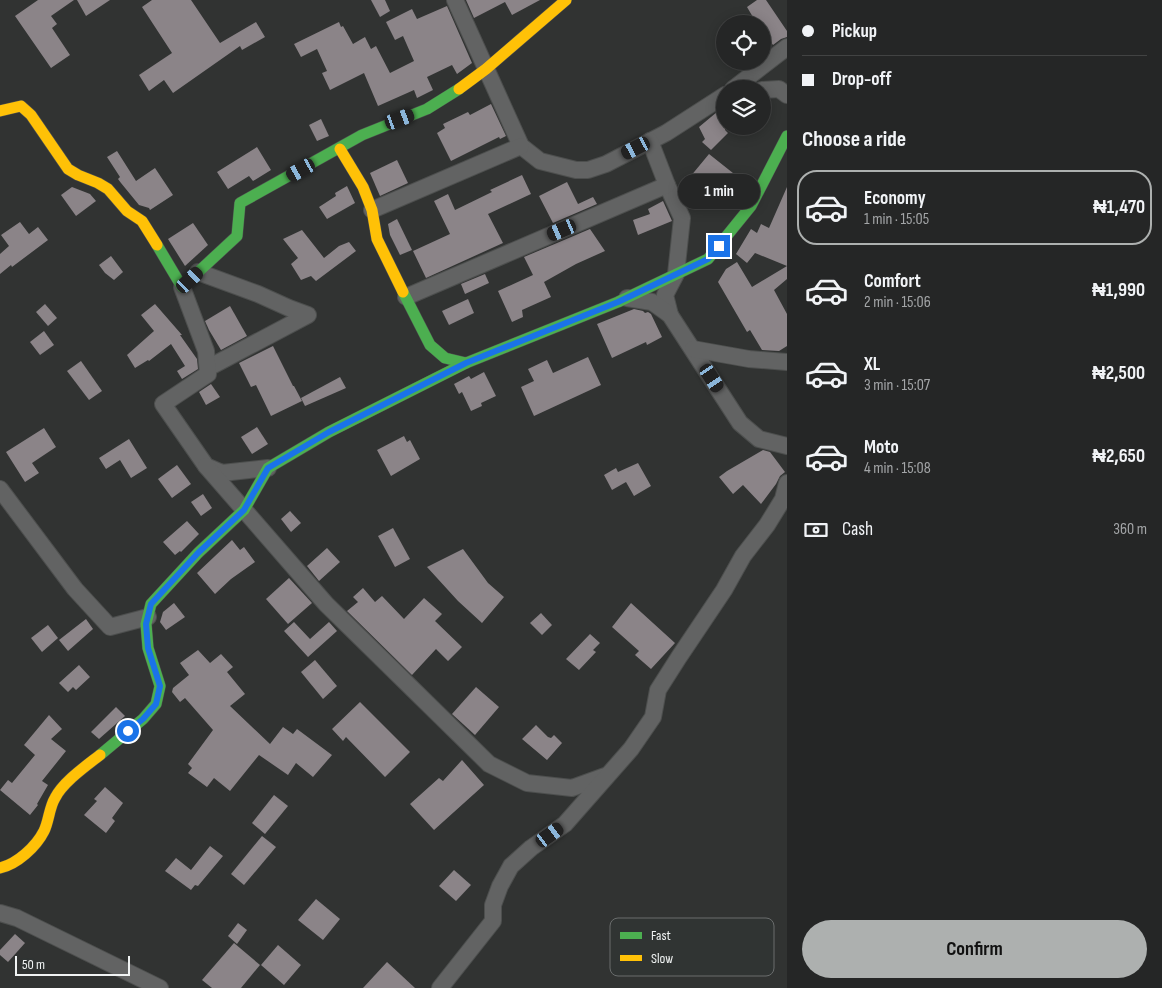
<!DOCTYPE html>
<meta charset="utf-8">
<style>
:root{--surface:#252626;--page:#2d2e2e;--text:#f1f3f6;--muted:#a3a5a7;--line:#424343;--accent:#adb0af}
body{margin:0;font-family:"Sofia Sans Condensed",sans-serif;background:var(--page);color:var(--text);height:100vh;display:flex;flex-direction:column;font-size:19px;white-space:nowrap}
*{box-sizing:border-box;margin:0}
p{font-size:16px;color:var(--muted)}
.icon{flex:none;width:28px;height:28px;fill:none;stroke:currentColor;stroke-width:2;stroke-linecap:round;stroke-linejoin:round}
.map{position:relative;flex:1;overflow:hidden}
.side{display:flex;flex-direction:column;background:var(--surface);width:375px}
.side>*{flex:none}
.hud{display:grid;align-content:center;height:110px;padding:0 15px;background:var(--surface)}
.controls{position:absolute;left:716px;top:15px;display:grid;gap:10px}
.controls a{display:grid;place-items:center;width:55px;height:55px;border-radius:50%;background:var(--surface);box-shadow:0 2px 12px #0003,0 0 0 1px var(--line);font-size:25px}
.scale{position:absolute;left:15px;bottom:12px;width:115px;box-sizing:border-box;padding-left:5px;border:2px solid #f0f3f3;border-top:0;font-size:14px;line-height:18px;white-space:nowrap;color:#f0f3f3;-webkit-text-stroke:4px #303433;paint-order:stroke}
.end{position:absolute;width:22px;height:22px;margin:-11px;border:6px solid #1a73e8;background:#fff;box-shadow:0 0 0 2px #fff}
.from{border-radius:50%}
.bubble{position:absolute;height:35px;border-radius:18px;background:var(--surface);box-shadow:0 2px 12px #0003,0 0 0 1px var(--line);font-size:16px;font-weight:700;line-height:35px;text-align:center}
.car{position:absolute;width:15px;height:30px;margin:-15px -8px;border-radius:6px;box-shadow:0 0 4px 1px #0007;background:linear-gradient(#222 24%,#8ab4d8 0 40%,#222 0 76%,#8ab4d8 0 86%,#222 0)}
.hud b{display:flex;align-items:center;gap:18px;height:48px;font-size:19px}
.hud b+b{border-top:1px solid var(--line)}
.hud i{width:12px;height:12px;background:var(--text)}
ul{padding:0;list-style:none}
li{display:flex;align-items:center;gap:15px;height:75px;margin:0 10px 8px;padding:0 5px;border:2px solid transparent;border-radius:20px}
li div{flex:1}
li b{display:block;font-size:19px}
li em{font-style:normal;font-weight:700}
li.selected{border-color:var(--accent)}
li>.icon{width:45px;height:45px;stroke-width:1.5}
h2{padding:0 15px;font-size:22px;line-height:60px}
.pay{display:flex;align-items:center;gap:12px;height:55px;padding:0 15px;font-size:19px}
.pay p{margin-inline-start:auto}
.cta{display:flex;gap:10px;margin-top:auto;padding:10px 15px}
.cta a{flex:1;height:58px;border-radius:30px;background:var(--accent);color:#111;font-size:20px;font-weight:700;line-height:58px;text-align:center}
main{display:flex;flex:1;min-height:0}
.map>svg:first-child{display:block}
</style>
<main>
<div class="map">
<svg width="787" height="988" viewBox="0 0 787 988">
<rect width="100%" height="100%" fill="#313332"/>
<g fill="#8b8488">
<polygon points="38,0 74,0 51,16 57,24 52,28 70,55 51,68 15,16"/>
<polygon points="77,0 110,0 86,16"/>
<polygon points="152,0 191,0 220,43 256,22 265,37 242,50 240,46 173,93 164,80 149,91 139,75 172,53 142,7"/>
<polygon points="371,0 385,0 390,11 380,17"/>
<polygon points="466,0 540,0 512,15 505,2 474,18"/>
<polygon points="757,0 766,0 787,31 787,37 781,39 773,45 762,30 762,24 757,24 747,7"/>
<polygon points="447,6 472,63 457,74 452,65 427,77 433,90 417,98 414,90 378,106 364,73 330,90 322,73 327,71 317,49 301,57 294,44 339,22 341,27 343,26 353,44 365,37 371,49 376,46 390,73 414,61 403,36 395,40 386,22 412,9 417,19"/>
<polygon points="491,104 506,136 500,139 499,137 451,161 437,133 445,128 443,124 468,112 470,115"/>
<polygon points="725,110 725,130 728,133 711,150 702,142 705,139 699,127 717,112 718,116"/>
<polygon points="321,119 329,136 317,141 309,125"/>
<polygon points="257,147 271,170 253,181 249,176 228,189 217,172"/>
<polygon points="117,151 136,181 155,168 173,195 150,210 149,208 139,205 121,183 118,179 120,177 107,157"/>
<polygon points="709,154 738,177 730,191 739,200 733,208 712,193 711,194 690,177"/>
<polygon points="397,160 408,183 380,196 370,173"/>
<polygon points="522,175 531,194 488,214 503,243 426,278 413,251 450,234 434,201 448,194 455,210 492,192 490,190"/>
<polygon points="567,182 578,204 593,197 597,204 553,223 539,196"/>
<polygon points="347,186 355,203 327,219 319,207 336,196 335,193"/>
<polygon points="72,187 90,194 96,201 76,216 61,195"/>
<polygon points="787,187 787,266 755,253 747,263 736,254 751,229 757,233 761,224 769,228"/>
<polygon points="663,201 672,221 638,235 633,220 650,214 648,209"/>
<polygon points="397,219 412,250 400,255 390,235 388,224"/>
<polygon points="20,222 29,234 38,227 48,240 12,267 11,265 0,274 0,254 9,246 1,235"/>
<polygon points="193,223 208,245 185,266 168,239"/>
<polygon points="590,229 605,251 576,264 544,282 551,297 522,310 523,317 512,322 498,291 533,275 524,257"/>
<polygon points="302,230 324,258 339,246 349,242 356,251 316,281 311,276 301,280 291,264 298,258 283,239"/>
<polygon points="111,256 123,272 114,280 105,273 99,265"/>
<polygon points="737,262 752,287 787,266 787,279 774,290 787,314 787,346 779,351 762,350 750,330 747,332 718,282 726,269"/>
<polygon points="485,274 489,283 465,294 461,284"/>
<polygon points="468,299 474,313 449,325 442,311"/>
<polygon points="45,304 57,318 48,326 36,312"/>
<polygon points="155,304 182,335 180,335 197,359 198,369 182,379 177,371 185,366 171,344 149,361 148,360 135,368 127,355 154,331 141,315"/>
<polygon points="230,306 247,336 221,350 209,330 205,321"/>
<polygon points="634,309 643,311 645,313 648,312 651,314 662,337 647,345 646,342 612,358 597,324"/>
<polygon points="44,331 54,345 40,355 30,342"/>
<polygon points="273,346 293,386 294,386 302,401 271,416 256,385 251,387 239,363"/>
<polygon points="588,357 601,385 534,416 521,387 534,381 528,369 547,360 553,373"/>
<polygon points="81,361 102,391 89,400 67,371"/>
<polygon points="484,372 496,396 481,403 482,406 471,411 462,392 459,394 454,384 469,376 471,379"/>
<polygon points="340,377 346,388 305,406 301,398"/>
<polygon points="211,384 220,397 206,405 199,392"/>
<polygon points="257,427 268,444 252,454 241,437"/>
<polygon points="44,428 56,447 32,463 39,473 25,482 6,452"/>
<polygon points="404,436 407,442 410,440 420,459 391,476 377,450"/>
<polygon points="129,439 147,468 131,478 120,460 106,469 99,458"/>
<polygon points="763,450 770,452 785,472 780,476 776,484 761,504 743,485 733,494 719,477 727,471"/>
<polygon points="638,463 651,486 634,496 626,482 612,490 604,475 616,468 618,472"/>
<polygon points="177,465 191,484 172,498 158,479"/>
<polygon points="203,494 212,508 201,516 191,502"/>
<polygon points="290,511 301,523 291,532 281,519"/>
<polygon points="187,521 199,534 181,552 180,551 175,555 163,542"/>
<polygon points="393,528 410,559 395,567 378,536"/>
<polygon points="232,540 240,550 244,547 255,562 231,579 215,594 197,573"/>
<polygon points="327,548 340,562 319,581 307,566"/>
<polygon points="463,549 488,583 504,597 482,623 458,601 427,567"/>
<polygon points="289,578 312,603 288,624 266,599"/>
<polygon points="363,588 375,602 382,596 404,619 424,598 442,614 435,621 462,647 448,661 436,649 412,675 347,611 358,602 353,597"/>
<polygon points="174,603 185,617 166,630 160,622 163,612"/>
<polygon points="631,603 675,643 651,669 635,655 639,651 612,627"/>
<polygon points="541,613 552,625 542,635 530,623"/>
<polygon points="86,619 93,629 68,651 59,640"/>
<polygon points="294,622 310,639 329,622 337,631 308,657 284,631"/>
<polygon points="48,625 58,638 42,652 31,638"/>
<polygon points="590,634 600,643 593,650 596,652 579,670 566,659"/>
<polygon points="198,650 210,663 221,654 233,667 227,672 245,694 230,706 270,744 283,727 293,734 297,729 332,755 313,777 296,763 288,775 259,755 230,791 214,778 207,787 188,773 192,768 188,764 213,730 185,698 180,702 172,692 173,688 189,675 180,663"/>
<polygon points="315,660 337,686 323,699 301,672"/>
<polygon points="79,665 90,677 76,690 73,687 68,692 59,683"/>
<polygon points="476,687 499,707 475,735 452,714"/>
<polygon points="360,702 410,752 385,777 346,737 343,741 332,729"/>
<polygon points="116,707 125,716 99,739 91,732"/>
<polygon points="49,715 62,729 51,739 66,751 42,781 48,785 37,804 38,805 30,815 0,790 8,780 12,783 35,755 24,745"/>
<polygon points="536,725 548,737 551,738 554,735 562,743 547,760 522,739"/>
<polygon points="462,760 484,785 434,830 410,804 439,778 443,781"/>
<polygon points="105,787 123,803 112,818 115,821 106,833 84,815 97,801 94,799"/>
<polygon points="274,795 288,806 265,834 252,823"/>
<polygon points="262,836 276,847 244,885 231,874"/>
<polygon points="210,846 223,856 198,886 195,885 191,890 165,871 176,858 191,870"/>
<polygon points="454,870 471,885 456,901 439,886"/>
<polygon points="316,899 340,919 323,940 298,920"/>
<polygon points="238,923 247,930 237,944 228,936"/>
<polygon points="15,934 25,943 8,962 0,955 0,950"/>
<polygon points="234,943 260,965 241,988 212,988 202,980"/>
<polygon points="278,945 301,965 284,985 261,965"/>
<polygon points="387,962 415,988 363,988"/>
</g>
<g fill="none" stroke-linecap="round" stroke-linejoin="round">
<g stroke="#4d4f4e" stroke-width="18">
<g id="street">
<polyline points="455,0 521,146 540,161 576,170 588,170 606,164 666,133 725,95"/>
<polyline points="733,89 787,47"/>
<polyline points="762,90 779,89 787,95"/>
<polyline points="667,185 682,218 676,274 665,295 670,315"/>
<polyline points="372,210 521,146"/>
<polyline points="198,272 258,294 289,308 308,315 208,368"/>
<polyline points="182,287 206,351 208,374 163,404 206,466 222,473 268,468"/>
<polyline points="406,297 667,185 650,141"/>
<polyline points="627,298 652,302 670,315 740,423 759,439 787,446"/>
<polyline points="693,349 749,359 787,362"/>
<polyline points="206,466 326,604 489,764 527,783 572,788 605,776"/>
<polyline points="0,489 75,589 110,627 148,617"/>
<polyline points="0,913 17,918 160,988"/>
<polyline points="440,988 493,921 493,905 500,886 511,866 531,848 565,824 631,749 653,717 658,690 679,657 724,590 743,556 767,525 783,499 787,483"/>
</g>
</g>
<g stroke="#4d4f4e" stroke-width="12">
<g id="fast">
<polyline points="157,245 182,287 237,236 240,203 362,135 427,109 459,89"/>
<polyline points="403,292 430,345 445,358 466,363 618,302 708,259 751,206 787,136"/>
<polyline points="100,755 143,719 156,704 160,686 148,648 146,624 151,604 198,553 244,510 268,468 329,432 466,363"/>
</g>
</g>
<g stroke="#4d4f4e" stroke-width="12">
<g id="slow">
<polyline points="459,89 486,69 566,0"/>
<polyline points="0,111 21,106 31,115 68,169 78,175 98,183 108,189 127,211 142,221 157,245"/>
<polyline points="340,149 363,187 372,210 377,239 403,292"/>
<path d="M0,868C17,864 36,847 44,831C49,821 49,808 55,798C63,782 86,766 100,755"/>
</g>
</g>
<use href="#street" stroke="#626363" stroke-width="16"/>
<use href="#fast" stroke="#4caf50" stroke-width="11"/>
<use href="#slow" stroke="#ffc107" stroke-width="11"/>
</g>
<g fill="none" stroke-linecap="round" stroke-linejoin="round">
<polyline stroke="#1a73e8" stroke-width="6" points="128,731 143,719 156,704 160,686 148,648 146,624 151,604 198,553 244,510 268,468 329,432 466,363 618,302 708,259 719,246"/>
</g>
<rect x="610" y="918" width="164" height="58" rx="8" fill="#303433" stroke="#6a6d6d" stroke-width="1"/>
<rect x="620" y="932" width="22" height="7" fill="#4caf50"/>
<rect x="620" y="955" width="22" height="6" fill="#ffc107"/>
<g font-size="14" fill="#f0f3f3">
<text x="651" y="940">Fast</text>
<text x="651" y="963">Slow</text>
</g>
</svg>
<div class="controls">
<a><svg class="icon" aria-label="locate" viewBox="0 0 24 24"><circle cx="12" cy="12" r="6"/><path d="M12 2v4M12 18v4M2 12h4M18 12h4"/></svg></a>
<a><svg class="icon" aria-label="layers" viewBox="0 0 24 24"><path d="M12 4l9 5-9 5-9-5zM3 14l9 5 9-5"/></svg></a>
</div>
<div class="scale">50 m</div>
<i class="end from" style="left:128px;top:731px"></i>
<i class="end" style="left:719px;top:246px"></i>
<div class="bubble" style="left:678px;top:174px;width:82px">1 min</div>
<i class="car" style="left:400px;top:119px;rotate:70deg"></i>
<i class="car" style="left:636px;top:148px;rotate:243deg"></i>
<i class="car" style="left:301px;top:170px;rotate:241deg"></i>
<i class="car" style="left:562px;top:230px;rotate:247deg"></i>
<i class="car" style="left:190px;top:280px;rotate:47deg"></i>
<i class="car" style="left:712px;top:378px;rotate:147deg"></i>
<i class="car" style="left:550px;top:835px;rotate:54deg"></i>
</div>
<section class="side">
<div class="hud">
<b><i class="from"></i>Pickup</b>
<b><i></i>Drop-off</b>
</div>
<h2>Choose a ride</h2>
<ul>
<li class="selected"><svg class="icon" aria-label="car" viewBox="0 0 24 24"><path d="M5 17H2v-5l4-1 3-4h7l3 4 3 1v5h-3M9 17h6M6 11h13"/><circle cx="7" cy="17" r="2"/><circle cx="17" cy="17" r="2"/></svg><div><b>Economy</b><p>1 min · 15:05</p></div><em>₦1,470</em></li>
<li><svg class="icon" aria-label="car" viewBox="0 0 24 24"><path d="M5 17H2v-5l4-1 3-4h7l3 4 3 1v5h-3M9 17h6M6 11h13"/><circle cx="7" cy="17" r="2"/><circle cx="17" cy="17" r="2"/></svg><div><b>Comfort</b><p>2 min · 15:06</p></div><em>₦1,990</em></li>
<li><svg class="icon" aria-label="car" viewBox="0 0 24 24"><path d="M5 17H2v-5l4-1 3-4h7l3 4 3 1v5h-3M9 17h6M6 11h13"/><circle cx="7" cy="17" r="2"/><circle cx="17" cy="17" r="2"/></svg><div><b>XL</b><p>3 min · 15:07</p></div><em>₦2,500</em></li>
<li><svg class="icon" aria-label="car" viewBox="0 0 24 24"><path d="M5 17H2v-5l4-1 3-4h7l3 4 3 1v5h-3M9 17h6M6 11h13"/><circle cx="7" cy="17" r="2"/><circle cx="17" cy="17" r="2"/></svg><div><b>Moto</b><p>4 min · 15:08</p></div><em>₦2,650</em></li>
</ul>
<div class="pay"><svg class="icon" aria-label="cash" viewBox="0 0 24 24"><path d="M3 7h18v10H3z"/><circle cx="12" cy="12" r="2"/></svg>Cash<p>360 m</p></div>
<div class="cta"><a>Confirm</a></div>
</section>
</main>
